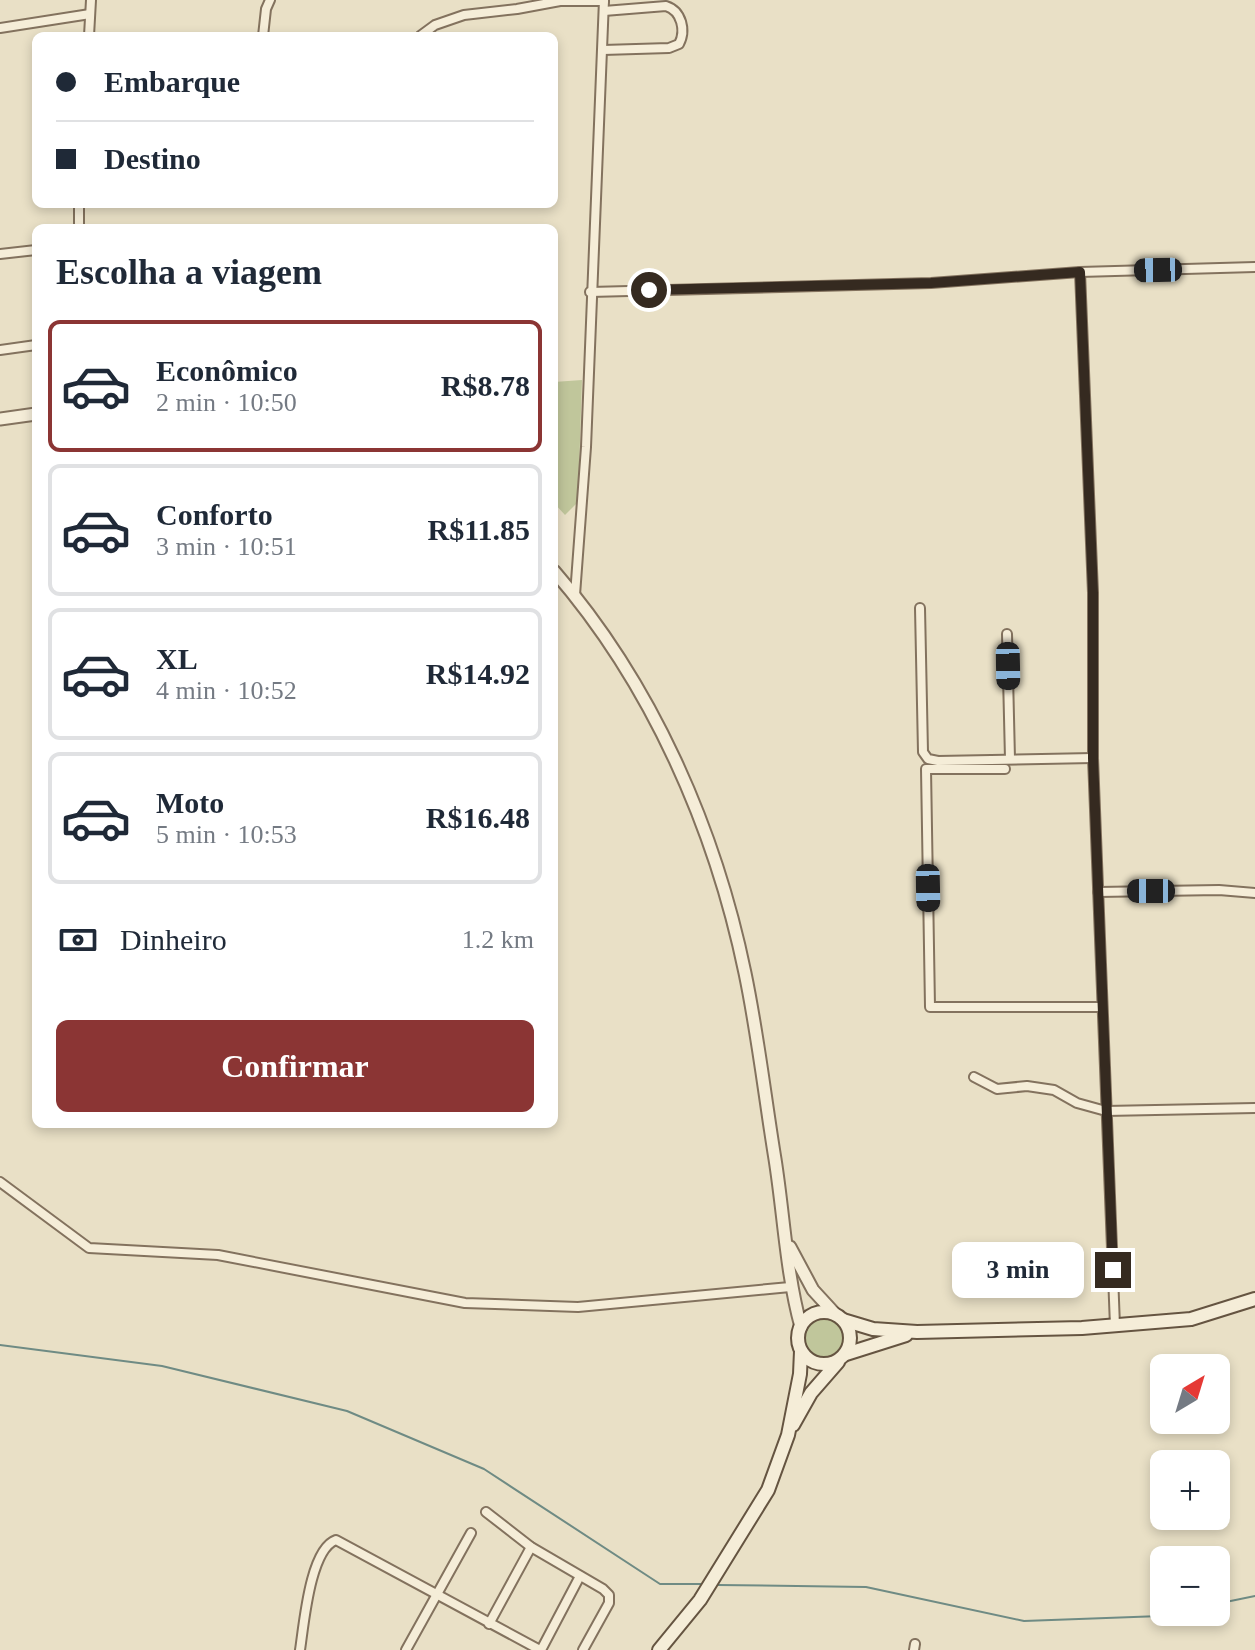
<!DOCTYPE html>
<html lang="pt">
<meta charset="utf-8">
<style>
:root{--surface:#fff;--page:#f6f6f7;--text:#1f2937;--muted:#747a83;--line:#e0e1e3;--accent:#8b3534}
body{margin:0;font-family:"Times New Roman",serif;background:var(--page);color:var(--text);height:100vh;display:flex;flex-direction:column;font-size:30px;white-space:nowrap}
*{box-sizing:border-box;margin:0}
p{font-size:26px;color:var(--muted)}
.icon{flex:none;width:44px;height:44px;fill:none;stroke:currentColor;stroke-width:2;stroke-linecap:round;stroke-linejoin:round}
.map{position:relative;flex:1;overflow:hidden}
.panel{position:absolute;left:32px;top:224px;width:526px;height:904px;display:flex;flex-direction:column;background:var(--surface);border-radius:12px;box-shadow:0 4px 12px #0003}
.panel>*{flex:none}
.guide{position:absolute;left:32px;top:32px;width:526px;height:176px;border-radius:12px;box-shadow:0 4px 12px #0003;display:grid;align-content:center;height:176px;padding:0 24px;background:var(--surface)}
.needle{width:52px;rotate:38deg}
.buttons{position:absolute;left:1150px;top:1354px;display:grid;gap:16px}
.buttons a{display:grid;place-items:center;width:80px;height:80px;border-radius:12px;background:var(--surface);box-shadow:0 4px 12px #0003;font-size:40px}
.end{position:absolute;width:36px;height:36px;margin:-18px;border:10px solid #352a20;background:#fff;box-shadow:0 0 0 4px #fff}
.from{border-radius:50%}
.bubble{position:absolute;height:56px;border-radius:12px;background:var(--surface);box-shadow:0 4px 12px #0003;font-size:26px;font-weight:700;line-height:56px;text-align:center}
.car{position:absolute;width:24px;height:48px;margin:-24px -12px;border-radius:10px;box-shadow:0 0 6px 2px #0007;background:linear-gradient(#222 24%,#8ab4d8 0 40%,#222 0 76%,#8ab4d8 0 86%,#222 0)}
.guide b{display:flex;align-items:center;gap:28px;height:76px;font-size:30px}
.guide b+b{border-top:2px solid var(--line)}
.guide i{width:20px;height:20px;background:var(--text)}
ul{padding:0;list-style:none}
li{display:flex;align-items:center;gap:24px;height:132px;margin:0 16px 12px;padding:0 8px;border:4px solid var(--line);border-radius:12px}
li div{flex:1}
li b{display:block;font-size:30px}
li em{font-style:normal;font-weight:700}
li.active{border-color:var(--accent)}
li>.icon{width:72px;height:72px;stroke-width:1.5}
h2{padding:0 24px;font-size:36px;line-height:96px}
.pay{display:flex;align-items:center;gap:20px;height:88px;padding:0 24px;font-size:30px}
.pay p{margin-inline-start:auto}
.action{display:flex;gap:16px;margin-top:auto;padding:16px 24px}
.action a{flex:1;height:92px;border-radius:12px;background:var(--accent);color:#fff;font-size:32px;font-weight:700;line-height:92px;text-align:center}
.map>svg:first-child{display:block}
</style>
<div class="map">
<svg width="1255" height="1650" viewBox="0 0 1255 1650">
<rect width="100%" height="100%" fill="#e9e0c6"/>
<g fill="#c0c69b">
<polygon points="582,380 578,502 565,515 554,503 554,382"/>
<circle cx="825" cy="1338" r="22"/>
</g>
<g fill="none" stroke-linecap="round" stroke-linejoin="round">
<g stroke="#6f8b84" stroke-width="2">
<polyline points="0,1345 162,1366 347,1411 484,1469 660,1584 702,1584"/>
<polyline points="718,1585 866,1587 1024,1621 1161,1616 1180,1612"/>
<polyline points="1216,1604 1255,1596"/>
</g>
<g stroke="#83725e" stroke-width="12">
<g id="minor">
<polyline points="0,28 90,14"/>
<polyline points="89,36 91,0"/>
<polyline points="263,36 266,9 270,0"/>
<polyline points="420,36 435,25 464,15 517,9 560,1 604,1"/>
<path d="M603,50L669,48L679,44C686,31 682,11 666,6L604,11"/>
<polyline points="79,228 79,204"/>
<polyline points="0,254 36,250"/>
<polyline points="1080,272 1093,593 1093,758 1115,1326"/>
<polyline points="590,292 931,283 1080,272 1255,267"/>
<polyline points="0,350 36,345"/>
<polyline points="575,595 586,447 604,0"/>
<polyline points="920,608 923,752 928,759 938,761 1093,758"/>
<polyline points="1007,634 1010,759"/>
<polyline points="1005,769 926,769 930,1007 1102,1007"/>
<polyline points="1098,892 1219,890 1255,893"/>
<polyline points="974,1077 997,1089 1027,1086 1054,1090 1077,1103 1106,1111 1255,1108"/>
<polyline points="0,1182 89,1248 218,1255 465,1303 578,1307 790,1287"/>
<polyline points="486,1512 531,1547 603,1589 609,1595 609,1603 583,1650"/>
<polyline points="489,1624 531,1547"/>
<path d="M300,1650C304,1624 310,1549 336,1540L540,1650"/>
<polyline points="406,1650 471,1533"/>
<polyline points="541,1650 580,1576"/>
<polyline points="914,1650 915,1644"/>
</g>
</g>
<g stroke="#83725e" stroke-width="15">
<g id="tertiary">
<polyline points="0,419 36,414"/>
<path d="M554,571C652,684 715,828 745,973C758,1035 765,1098 775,1159C784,1216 786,1272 801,1327"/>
<polyline points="790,1247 813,1290 836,1315"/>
</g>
</g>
<g stroke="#655441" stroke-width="16">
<g id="secondary">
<circle cx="824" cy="1338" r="26"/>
<polyline points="843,1320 873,1329 917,1332 1082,1328 1191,1319 1255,1299"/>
<polyline points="846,1354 906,1335"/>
<polyline points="793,1425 811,1393 838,1362"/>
<polyline points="659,1650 700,1600 768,1490 788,1435 800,1374 801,1351"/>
</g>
</g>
<use href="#minor" stroke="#f5edd8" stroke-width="8"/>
<use href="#tertiary" stroke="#f5edd8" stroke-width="11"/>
<use href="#secondary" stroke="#f5edd8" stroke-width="12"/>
</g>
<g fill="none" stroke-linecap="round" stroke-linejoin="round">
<polyline stroke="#352a20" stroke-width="10" points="649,290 931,283 1080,272 1093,593 1093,758 1113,1270"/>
</g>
</svg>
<div class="buttons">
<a><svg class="needle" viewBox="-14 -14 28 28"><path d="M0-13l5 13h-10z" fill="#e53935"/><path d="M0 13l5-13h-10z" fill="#747a83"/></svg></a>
<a>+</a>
<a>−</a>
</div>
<i class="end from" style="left:649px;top:290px"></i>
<i class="end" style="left:1113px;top:1270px"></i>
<div class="bubble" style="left:952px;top:1242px;width:132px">3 min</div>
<i class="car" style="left:1158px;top:270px;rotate:269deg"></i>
<i class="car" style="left:1008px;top:666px;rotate:179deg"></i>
<i class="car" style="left:928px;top:888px;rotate:179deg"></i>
<i class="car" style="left:1151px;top:891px;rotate:270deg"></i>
<div class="guide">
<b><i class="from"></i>Embarque</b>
<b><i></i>Destino</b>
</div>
<section class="panel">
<h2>Escolha a viagem</h2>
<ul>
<li class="active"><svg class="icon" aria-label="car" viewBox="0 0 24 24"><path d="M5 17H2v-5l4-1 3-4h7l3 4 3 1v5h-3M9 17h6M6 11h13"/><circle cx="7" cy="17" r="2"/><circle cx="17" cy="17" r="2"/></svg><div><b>Econômico</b><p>2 min · 10:50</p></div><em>R$8.78</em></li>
<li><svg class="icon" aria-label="car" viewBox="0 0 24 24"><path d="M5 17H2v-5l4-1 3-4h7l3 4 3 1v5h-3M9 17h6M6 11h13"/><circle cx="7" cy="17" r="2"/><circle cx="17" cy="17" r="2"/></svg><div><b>Conforto</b><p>3 min · 10:51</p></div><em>R$11.85</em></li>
<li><svg class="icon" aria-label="car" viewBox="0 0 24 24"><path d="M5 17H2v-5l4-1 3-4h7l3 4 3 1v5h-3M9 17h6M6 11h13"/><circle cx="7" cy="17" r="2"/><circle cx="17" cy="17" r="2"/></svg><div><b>XL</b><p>4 min · 10:52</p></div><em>R$14.92</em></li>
<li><svg class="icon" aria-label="car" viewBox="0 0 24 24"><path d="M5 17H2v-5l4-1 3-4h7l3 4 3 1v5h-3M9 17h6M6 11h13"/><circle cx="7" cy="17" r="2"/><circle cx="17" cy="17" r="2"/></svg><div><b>Moto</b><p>5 min · 10:53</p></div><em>R$16.48</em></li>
</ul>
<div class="pay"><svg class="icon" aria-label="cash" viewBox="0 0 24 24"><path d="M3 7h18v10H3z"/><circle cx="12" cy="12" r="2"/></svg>Dinheiro<p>1.2 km</p></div>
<div class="action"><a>Confirmar</a></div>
</section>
</div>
